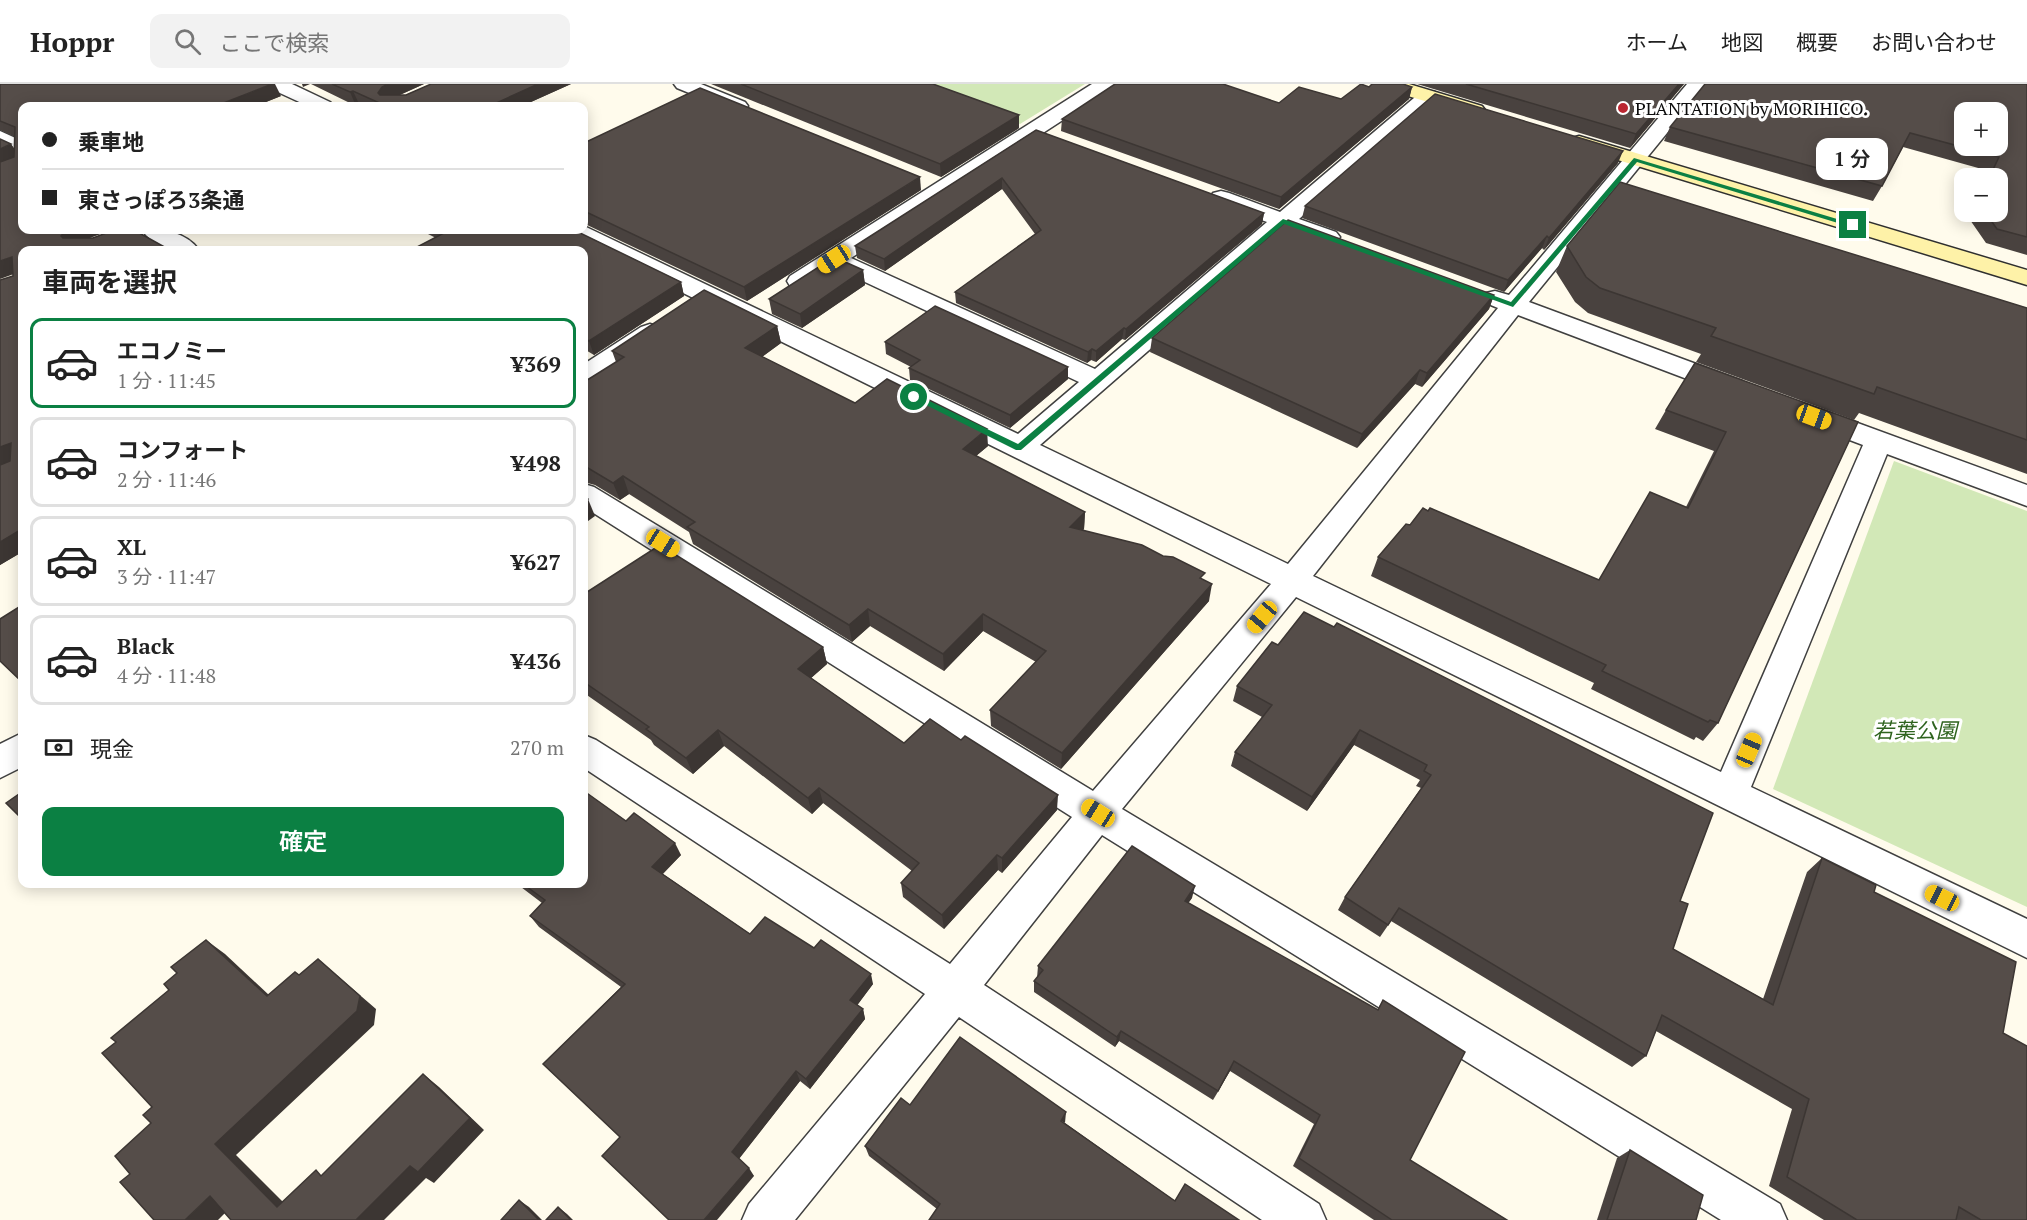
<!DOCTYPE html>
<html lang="ja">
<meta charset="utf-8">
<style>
:root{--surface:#fff;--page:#f2f2f2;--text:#222;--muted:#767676;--line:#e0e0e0;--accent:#0b8043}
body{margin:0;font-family:"PT Serif","Noto Sans JP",serif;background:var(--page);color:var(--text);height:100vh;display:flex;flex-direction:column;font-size:22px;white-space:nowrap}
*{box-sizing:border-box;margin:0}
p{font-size:20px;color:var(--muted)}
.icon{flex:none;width:33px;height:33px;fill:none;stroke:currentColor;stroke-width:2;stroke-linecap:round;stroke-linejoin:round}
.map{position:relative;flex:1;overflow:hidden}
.side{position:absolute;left:18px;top:162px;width:570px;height:642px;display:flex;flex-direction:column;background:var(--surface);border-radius:12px;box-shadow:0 3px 15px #0003}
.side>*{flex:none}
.hud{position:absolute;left:18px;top:18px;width:570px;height:132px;border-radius:12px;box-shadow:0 3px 15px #0003;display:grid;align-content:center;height:132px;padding:0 24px;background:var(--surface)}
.tools{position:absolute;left:1954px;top:18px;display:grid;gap:12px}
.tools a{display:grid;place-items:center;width:54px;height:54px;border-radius:12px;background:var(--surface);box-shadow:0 3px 15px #0003;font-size:30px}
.end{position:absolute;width:27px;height:27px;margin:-14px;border:8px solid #0b8043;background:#fff;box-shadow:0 0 0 3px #fff}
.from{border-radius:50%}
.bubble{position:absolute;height:42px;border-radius:12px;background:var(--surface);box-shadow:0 3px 15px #0003;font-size:20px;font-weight:600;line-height:42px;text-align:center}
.car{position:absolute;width:18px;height:36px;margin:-18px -9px;border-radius:8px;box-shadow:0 0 4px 2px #0007;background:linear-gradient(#f5c518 24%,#345 0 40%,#f5c518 0 76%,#345 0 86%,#f5c518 0)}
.hud b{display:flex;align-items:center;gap:21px;height:57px;font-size:22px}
.hud b+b{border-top:2px solid var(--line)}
.hud i{width:15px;height:15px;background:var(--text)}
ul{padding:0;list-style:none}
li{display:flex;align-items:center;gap:18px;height:90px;margin:0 12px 9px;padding:0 12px;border:3px solid var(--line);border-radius:12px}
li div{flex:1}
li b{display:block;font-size:22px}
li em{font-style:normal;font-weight:600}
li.current{border-color:var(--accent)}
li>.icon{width:54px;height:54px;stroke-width:1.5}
h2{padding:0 24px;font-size:27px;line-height:72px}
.pay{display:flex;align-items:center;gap:15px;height:66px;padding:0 24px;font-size:22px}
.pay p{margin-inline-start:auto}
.button{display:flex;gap:12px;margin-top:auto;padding:12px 24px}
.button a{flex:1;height:69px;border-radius:12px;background:var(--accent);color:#fff;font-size:24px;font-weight:600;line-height:69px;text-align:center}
header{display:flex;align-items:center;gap:36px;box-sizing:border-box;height:84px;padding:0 30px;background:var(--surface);border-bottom:2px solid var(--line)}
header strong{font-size:28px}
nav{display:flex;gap:33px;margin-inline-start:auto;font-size:21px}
.search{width:420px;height:54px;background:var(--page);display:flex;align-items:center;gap:15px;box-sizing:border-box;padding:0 21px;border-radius:12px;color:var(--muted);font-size:22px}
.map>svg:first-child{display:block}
</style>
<header>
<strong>Hoppr</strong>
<div class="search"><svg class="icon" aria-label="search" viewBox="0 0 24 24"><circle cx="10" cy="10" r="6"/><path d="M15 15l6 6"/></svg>ここで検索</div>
<nav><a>ホーム</a><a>地図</a><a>概要</a><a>お問い合わせ</a></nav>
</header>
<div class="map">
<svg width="2027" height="1136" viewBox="0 0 2027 1136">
<rect width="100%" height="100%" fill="#fffbec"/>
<g fill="#d2e8b7">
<polygon points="908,0 1085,0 1020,40"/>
<polygon points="1894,377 2027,427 2027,823 1773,705"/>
</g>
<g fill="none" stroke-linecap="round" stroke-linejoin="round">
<g stroke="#404040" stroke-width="3">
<g id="street">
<polygon points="266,0 292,0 330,18 333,22 308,22 269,4"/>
<polygon points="674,0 701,0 745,18 748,22 745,26 731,26 677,4"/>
<path d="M1092,0H1115L1112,4L851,174L1095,285L1267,138L1213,119L1210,114L1213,109L1221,107L1229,109L1280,128L1421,8H1435L1438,12L1299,135L1336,148L1340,153L1336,158L1328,160L1287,146L1040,361L1288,480L1498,224L1486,219L1483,214L1486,209L1495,207L1509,211L1687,0H1707L1529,218L1742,297L1746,303L1742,309L1733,311L1724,309L1518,231L1313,492L1721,688L1863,361L1802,338L1798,332L1802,326L1812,323L1822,326L2027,401V422L1887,370L1751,703L2027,835V874L1296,513L1122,725L1780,1120L1787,1136H1721L1102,751L984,901L1319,1120L1326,1136H1262L959,933L795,1136H742L749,1120L925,910L584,684V651L596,656L950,880L1072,733L584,423V400L594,403L1093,707L1271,500L566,151L563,146H584V142L1018,350L1079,298L835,184C821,193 808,206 790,202L787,197L790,192Z"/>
<polygon points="0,47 22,57 22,72 0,62"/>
<path d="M142,146C161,144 186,148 199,166C179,168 154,164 142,146Z"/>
<polygon points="650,240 659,243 663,248 659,253 593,298 584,300 584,280 641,243"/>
<polygon points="22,649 22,683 0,694 0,660"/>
</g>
</g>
<g stroke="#2f2f2f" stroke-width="3">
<g id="secondary">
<polygon points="1378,0 1409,0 1482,22 1485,26 1482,30 1475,32 1381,4"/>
<polygon points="1579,52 2027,186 2027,201 1572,62 1569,58 1572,54"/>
</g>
</g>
<use href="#street" fill="#fff" fill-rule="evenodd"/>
<use href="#secondary" fill="#fef2a8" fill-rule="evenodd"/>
</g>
<g fill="#49423f">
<polygon points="0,0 281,12 256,22 22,22 22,146 111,146 89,154 22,468 0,481 0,196 13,192 11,60 14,65 15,53 0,46"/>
<polygon points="311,0 424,0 400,11 406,11 431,0 571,0 522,22 364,22 359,20 356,22"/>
<polygon points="711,0 933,0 1019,44 941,93"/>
<polygon points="1417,0 1684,0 1630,64"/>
<polygon points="2027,0 2027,171 1986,159 1968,133 1970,128 1998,128 1998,94 1986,94 1989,87 1903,63 1882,102 1873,117 1664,57 1670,43"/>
<polygon points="1369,3 1412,3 1409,15 1279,125 1061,47 1062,35 1279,19 1341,15"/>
<polygon points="1036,46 1264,129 1262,140 1125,256 1122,255 1096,278 1091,276 1087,279 956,219 955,208 1035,150 1002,105 885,187 857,174 855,162"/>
<polygon points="584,59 921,106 747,217 585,140 584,142"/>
<polygon points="1618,79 1544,166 1542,164 1504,208 1302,134 1305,122"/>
<polygon points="426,146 574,146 681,198 684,212 594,271 584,265 584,166 419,166 417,163 436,154 428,150"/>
<polygon points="1567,162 2027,224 2027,390 1859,329 1854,336 1696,278 1701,270 1588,229 1575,218 1556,188"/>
<polygon points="863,186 865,201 802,244 772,230 769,215"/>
<polygon points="1494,211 1489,225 1422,303 1415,300 1357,364 1150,268 1152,254"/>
<polygon points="777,242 781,259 762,273 855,319 988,362 976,372 1085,428 1084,445 1083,446 1204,496 1209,517 1061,685 991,642 990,626 1036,578 983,547 944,587 870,542 852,558 693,460 689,448 629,410 620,416 595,401 584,398 584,298 616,278 612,267"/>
<polygon points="885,258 1068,283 1068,295 1010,344 910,296 909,284 911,283 886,270"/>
<polygon points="1666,326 1858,338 1718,639 1703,657 1696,653 1694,656 1591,605 1594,599 1371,492 1378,473 1410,441 1598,496 1686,423 1714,367 1655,345"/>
<polygon points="584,510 823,563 827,580 811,594 904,659 1057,726 1002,789 998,786 944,845 903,813 901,799 912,787 823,719 812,730 724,662 693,690 654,661 651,656 584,609"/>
<polygon points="1272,558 1680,817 1673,865 1763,915 1807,788 1822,774 1874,808 2003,949 2027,1136 1824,1136 1769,1102 1792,1025 1656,947 1646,972 1632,983 1391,837 1380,853 1338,826 1345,813 1421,704 1416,702 1420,696 1354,661 1307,727 1231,682 1235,668 1262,633 1233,617 1237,602"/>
<polygon points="626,737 681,771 663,790 750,850 814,864 873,900 857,921 863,925 865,935 810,1005 800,997 739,1075 754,1092 620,1053 543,980 621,903 539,843 530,832 542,819 517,800 584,800"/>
<polygon points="1192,814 1188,819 1377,926 1383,916 1410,1076 1507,1136 1374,1136 1293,1082 1314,1040 1230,987 1213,1016 1119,957 1115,963 1034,908 1034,897 1037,894 1038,882"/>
<polygon points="910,1021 1065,1039 1175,1117 937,1125 869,1072 865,1062"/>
<polygon points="1630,1066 1696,1136 1597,1136 1617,1074"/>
</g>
<g fill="#3c3633">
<polygon points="272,0 275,0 281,12 256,22 216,22"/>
<polygon points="302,0 310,0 303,3"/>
<polygon points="388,0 424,0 388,16 384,22 378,9 382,3"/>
<polygon points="538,0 571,0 522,22 495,22 494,20"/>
<polygon points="1679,0 1684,0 1630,64 1636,50"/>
<polygon points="1412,3 1409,15 1279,125 1281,113"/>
<polygon points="353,7 359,20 356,22 350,8"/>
<polygon points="1019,31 1019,44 941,93 940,80"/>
<polygon points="11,60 21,74 0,83 0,65"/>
<polygon points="1623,67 1618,79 1544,166 1549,154"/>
<polygon points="920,93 921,106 747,217 744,203"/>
<polygon points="1002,94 1002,105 885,187 884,175"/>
<polygon points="1264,129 1262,140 1125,256 1126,245"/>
<polygon points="66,146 111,146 76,159 71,166 61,152"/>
<polygon points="1547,152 1542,164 1504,208 1508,196"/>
<polygon points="12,173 22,187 0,195 0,177"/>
<polygon points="863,186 865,201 802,244 800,230"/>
<polygon points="681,198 684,212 594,271 589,257"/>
<polygon points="1494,211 1489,225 1422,303 1427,289"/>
<polygon points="777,242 781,259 749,282 745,264"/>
<polygon points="1124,244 1122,255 1096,278 1096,267"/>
<polygon points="1092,265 1091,276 1087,279 1088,268"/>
<polygon points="1068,283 1068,295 1010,344 1010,331"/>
<polygon points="1420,286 1415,300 1357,364 1362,350"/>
<polygon points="987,345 988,362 964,382 963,365"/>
<polygon points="11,359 22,372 0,383 0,363"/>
<polygon points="623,392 629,410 620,416 613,399"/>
<polygon points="588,415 595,432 584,440 584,418"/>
<polygon points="1085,428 1084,445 1069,460 1070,443"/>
<polygon points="22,445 22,468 0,481 0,458"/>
<polygon points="1212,500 1209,517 1061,685 1062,669"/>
<polygon points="868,525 870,542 852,558 849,541"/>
<polygon points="983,530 983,547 944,587 943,570"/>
<polygon points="823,563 827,580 802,602 798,585"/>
<polygon points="718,646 724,662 693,690 686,674"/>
<polygon points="1360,646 1354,661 1307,727 1312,713"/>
<polygon points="819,704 823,719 812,730 808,714"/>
<polygon points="1058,711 1057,726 1002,789 1002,774"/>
<polygon points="675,759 681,771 658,794 652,783"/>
<polygon points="997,771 998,786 944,845 942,831"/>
<polygon points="1195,802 1192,814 1181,829 1185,817"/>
<polygon points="206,856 225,870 285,926 267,912"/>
<polygon points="318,875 376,925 374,941 236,1071 298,1133 277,1123 215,1060"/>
<polygon points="871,890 873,900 853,927 850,916"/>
<polygon points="863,925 865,935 810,1005 806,995"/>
<polygon points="1121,947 1119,957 1115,963 1117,953"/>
<polygon points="1234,977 1230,987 1213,1016 1218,1007"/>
<polygon points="796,987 800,997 737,1077 732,1068"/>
<polygon points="423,990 439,1003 484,1046 434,1099 426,1094 384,1136 356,1136"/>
<polygon points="1066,1028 1065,1039 1061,1037"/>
<polygon points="749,1084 754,1092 717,1136 704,1136"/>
<polygon points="210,1112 232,1122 218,1136 185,1136"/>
<polygon points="519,1116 529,1123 542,1136 539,1136"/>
<polygon points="558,1123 567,1130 573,1136 571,1136"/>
</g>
<g fill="#554d49" stroke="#3c3633" stroke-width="1.5" fill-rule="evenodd">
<polygon points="0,0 272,0 216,22 22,22 22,146 66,146 61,152 63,154 93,154 114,146 134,146 170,166 22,166 22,445 0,458 0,381 10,377 11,359 0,363 0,196 13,192 12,173 0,177 0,78 14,73 15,43 0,37"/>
<polygon points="332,0 388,0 382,3 378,9 380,11 406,11 431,0 538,0 494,20 501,22 386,22 353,7 350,8"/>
<polygon points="741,0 933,0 1019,31 940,80"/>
<polygon points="1115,0 1223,0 1279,19 1299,3 1341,15 1361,0 1369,3 1372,0 1403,0 1412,3 1281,113 1062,35"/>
<polygon points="1466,0 1679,0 1636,50"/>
<path d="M1705,0H2027V153L1997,145L1985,128H1998V94H1989L1999,73L1910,49L1882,102L1670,43ZM1965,28H1998V62H1965Z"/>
<polygon points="700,4 920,93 744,203 584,127 584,59"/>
<polygon points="1435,10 1623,67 1549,154 1547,152 1508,196 1305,122"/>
<polygon points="1036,46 1264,129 1126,245 1124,244 1096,267 1092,265 1088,268 955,208 1041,146 1002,94 884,175 855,162"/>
<polygon points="0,55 11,60 0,65"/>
<polygon points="1620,98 2027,224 2027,356 1877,303 1874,310 1711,252 1716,244 1600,204 1586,193 1567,162"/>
<polygon points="1288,136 1494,211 1427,289 1420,286 1362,350 1152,254"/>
<polygon points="440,146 574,146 681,198 589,257 584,254 584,166 423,166 417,163 446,148"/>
<polygon points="834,173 863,186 800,230 769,215"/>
<polygon points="704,206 777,242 745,264 855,319 887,295 987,345 963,365 1085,428 1070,443 1142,461 1163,472 1173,473 1205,489 1200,494 1212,500 1062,669 990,626 1046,567 983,530 943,570 868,525 849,541 687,443 695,438 623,392 613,399 588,384 584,383 584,298 624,273 612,267"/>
<polygon points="935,222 1068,283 1010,331 909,284 920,276 885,258"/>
<polygon points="1695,279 1858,338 1718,639 1710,636 1708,638 1602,587 1606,581 1378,473 1406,440 1410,441 1423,424 1428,427 1430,424 1599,496 1650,408 1688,424 1726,348 1666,326"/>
<polygon points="584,412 588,415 584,418"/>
<polygon points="660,461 823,563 798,585 904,659 930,635 961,656 965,652 1058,711 1002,774 997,771 942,831 901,799 919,779 819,704 808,714 718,646 686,674 646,645 649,643 584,598 584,510"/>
<polygon points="22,521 22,598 0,577 0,535"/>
<polygon points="1304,528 1334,543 1337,539 1713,729 1680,817 1688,820 1673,865 1773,921 1822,774 1876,801 1874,808 2016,878 2003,949 2027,962 2027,1136 1981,1136 1959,1123 1956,1136 1857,1136 1787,1093 1809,1015 1662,931 1646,972 1399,824 1388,841 1345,813 1431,691 1424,687 1427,681 1360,646 1312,713 1235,668 1272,621 1237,602 1272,558 1278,561"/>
<polygon points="584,707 626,737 634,729 675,759 652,783 750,850 765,833 814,864 821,856 871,890 850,916 863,925 806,995 796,987 732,1068 749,1084 704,1136 669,1136 602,1072 620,1053 543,980 625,900 530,832 545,816 523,800 584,800"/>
<polygon points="22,708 22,735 6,719"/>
<polygon points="1132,762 1195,802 1185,817 1378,926 1383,916 1465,968 1410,1076 1507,1136 1392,1136 1299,1074 1320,1031 1234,977 1218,1007 1121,947 1117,953 1034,897 1043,886 1038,882"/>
<polygon points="206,856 267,912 295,888 299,891 318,875 360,912 357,927 215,1060 277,1123 316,1086 321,1092 423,990 470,1034 418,1088 410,1082 356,1136 231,1136 210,1112 185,1136 154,1136 120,1098 130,1090 115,1072 151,1039 143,1031 152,1023 102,969 116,958 111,954 169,906 164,900 177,889 171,883"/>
<polygon points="960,953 1066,1028 1061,1037 1175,1117 1185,1100 1239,1136 929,1136 940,1120 865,1062 901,1014 910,1021"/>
<polygon points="1630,1066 1703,1111 1696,1136 1607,1136"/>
<polygon points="519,1116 539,1136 501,1136"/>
<polygon points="558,1123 571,1136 546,1136"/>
</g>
<polygon fill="#0b8043" points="1634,74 1857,141 1851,143 1637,78 1513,223 1284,140 1021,366 1016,366 910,313 917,311 1018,360 1283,135 1511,218"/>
<circle fill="#bb2631" stroke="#fff" stroke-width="2" cx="1623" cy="24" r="6"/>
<g text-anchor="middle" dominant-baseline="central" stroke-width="6" stroke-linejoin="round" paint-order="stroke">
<g font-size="18" fill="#0d0d0d" stroke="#fff" text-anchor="start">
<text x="1635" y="24">PLANTATION by MORIHICO.</text>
</g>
<g font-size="21" font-style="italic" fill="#2e631e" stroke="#fff">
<text x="1915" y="646">若葉公園</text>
</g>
</g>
</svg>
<div class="tools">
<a>+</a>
<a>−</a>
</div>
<i class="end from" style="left:914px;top:313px"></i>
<i class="end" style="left:1853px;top:141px"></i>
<div class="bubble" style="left:1816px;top:54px;width:72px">1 分</div>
<i class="car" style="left:834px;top:175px;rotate:237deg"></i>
<i class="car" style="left:1814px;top:333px;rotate:110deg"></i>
<i class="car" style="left:663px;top:459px;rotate:122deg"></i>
<i class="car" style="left:1262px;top:533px;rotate:220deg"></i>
<i class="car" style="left:1749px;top:666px;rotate:23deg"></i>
<i class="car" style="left:1098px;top:729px;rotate:302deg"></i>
<i class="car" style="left:1942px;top:814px;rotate:296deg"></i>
<div class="hud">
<b><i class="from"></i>乗車地</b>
<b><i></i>東さっぽろ3条通</b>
</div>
<section class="side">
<h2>車両を選択</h2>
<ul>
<li class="current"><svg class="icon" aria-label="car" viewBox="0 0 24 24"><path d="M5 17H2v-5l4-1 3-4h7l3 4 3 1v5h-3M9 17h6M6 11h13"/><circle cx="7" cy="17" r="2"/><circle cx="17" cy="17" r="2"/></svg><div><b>エコノミー</b><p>1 分 · 11:45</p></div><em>¥369</em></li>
<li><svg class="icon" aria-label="car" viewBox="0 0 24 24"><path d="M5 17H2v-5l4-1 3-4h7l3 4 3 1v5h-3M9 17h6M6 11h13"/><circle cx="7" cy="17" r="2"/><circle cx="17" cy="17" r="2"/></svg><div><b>コンフォート</b><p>2 分 · 11:46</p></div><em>¥498</em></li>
<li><svg class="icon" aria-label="car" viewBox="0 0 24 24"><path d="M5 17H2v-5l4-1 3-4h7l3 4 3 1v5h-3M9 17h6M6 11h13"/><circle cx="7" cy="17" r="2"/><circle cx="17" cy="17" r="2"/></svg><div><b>XL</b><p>3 分 · 11:47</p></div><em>¥627</em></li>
<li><svg class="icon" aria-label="car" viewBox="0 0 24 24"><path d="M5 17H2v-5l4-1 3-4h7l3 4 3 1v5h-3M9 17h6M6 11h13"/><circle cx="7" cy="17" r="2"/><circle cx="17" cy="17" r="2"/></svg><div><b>Black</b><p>4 分 · 11:48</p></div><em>¥436</em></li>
</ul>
<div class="pay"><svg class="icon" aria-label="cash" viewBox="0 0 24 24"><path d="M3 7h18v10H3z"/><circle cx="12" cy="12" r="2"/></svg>現金<p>270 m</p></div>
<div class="button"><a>確定</a></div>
</section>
</div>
